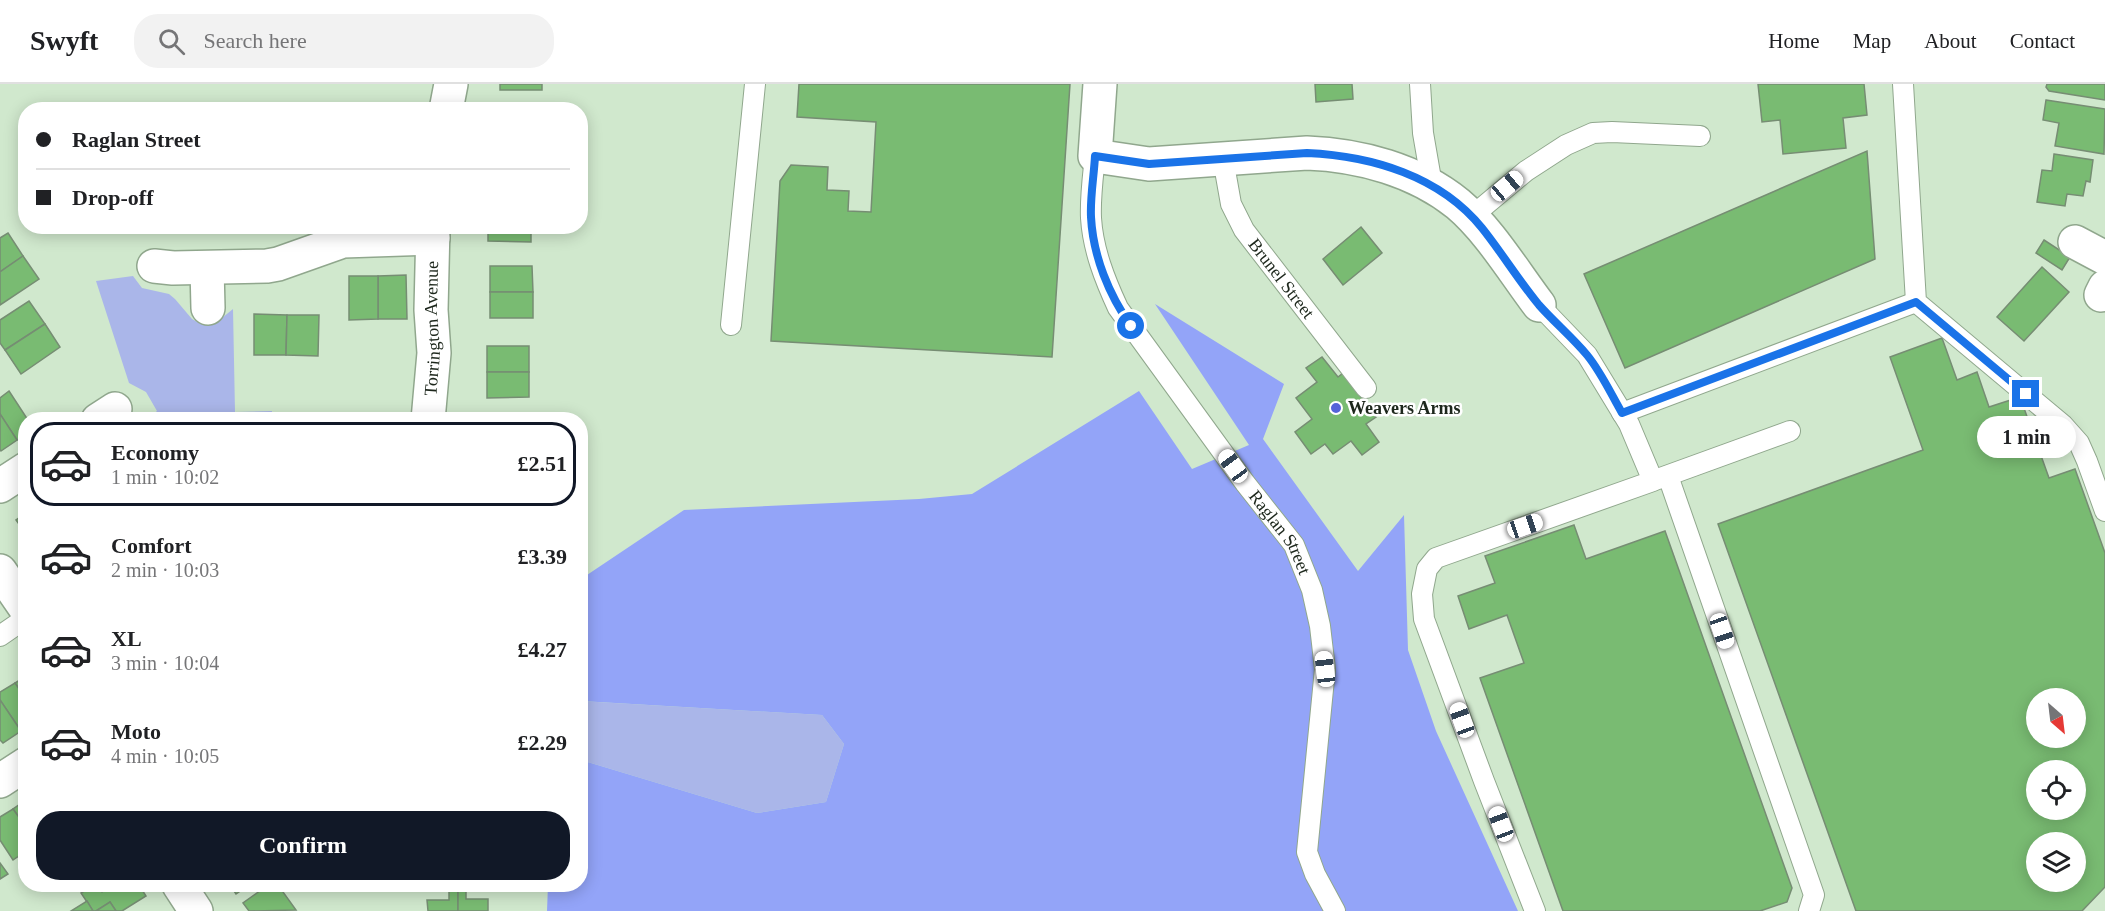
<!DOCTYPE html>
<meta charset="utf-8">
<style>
:root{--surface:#fff;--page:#f2f2f2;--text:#202124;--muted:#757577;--line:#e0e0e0;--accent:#111827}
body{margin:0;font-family:"Times New Roman",serif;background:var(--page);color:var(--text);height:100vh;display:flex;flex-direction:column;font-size:22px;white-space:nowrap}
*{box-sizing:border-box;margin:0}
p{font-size:20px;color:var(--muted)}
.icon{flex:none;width:33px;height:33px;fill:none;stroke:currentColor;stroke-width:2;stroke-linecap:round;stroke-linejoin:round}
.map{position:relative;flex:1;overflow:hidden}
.details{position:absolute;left:18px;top:328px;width:570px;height:480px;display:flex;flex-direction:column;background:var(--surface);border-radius:24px;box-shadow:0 3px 15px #0003}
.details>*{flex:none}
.top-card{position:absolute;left:18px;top:18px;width:570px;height:132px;border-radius:24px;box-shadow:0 3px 15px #0003;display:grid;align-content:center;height:132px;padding:0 18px;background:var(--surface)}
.needle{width:39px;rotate:152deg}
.controls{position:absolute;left:2026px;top:604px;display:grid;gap:12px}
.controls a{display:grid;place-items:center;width:60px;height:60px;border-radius:50%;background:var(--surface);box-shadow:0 3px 15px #0003;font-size:30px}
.end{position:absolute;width:27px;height:27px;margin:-14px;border:8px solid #1a73e8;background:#fff;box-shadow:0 0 0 3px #fff}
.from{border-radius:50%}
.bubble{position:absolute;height:42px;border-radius:21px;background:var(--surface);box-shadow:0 3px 15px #0003;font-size:20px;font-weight:700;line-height:42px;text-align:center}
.car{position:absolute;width:18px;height:36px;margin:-18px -9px;border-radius:8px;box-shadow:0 0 4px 2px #0007;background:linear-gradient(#fff 24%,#345 0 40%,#fff 0 76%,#345 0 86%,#fff 0)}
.top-card b{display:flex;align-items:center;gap:21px;height:57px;font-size:22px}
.top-card b+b{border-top:2px solid var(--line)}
.top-card i{width:15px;height:15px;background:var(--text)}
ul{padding:10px 0 0;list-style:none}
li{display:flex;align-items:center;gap:18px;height:84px;margin:0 12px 9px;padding:0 6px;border:3px solid transparent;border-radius:24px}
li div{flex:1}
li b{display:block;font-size:22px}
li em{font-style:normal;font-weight:700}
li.active{border-color:var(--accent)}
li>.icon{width:54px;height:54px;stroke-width:1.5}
.button{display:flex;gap:12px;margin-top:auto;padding:12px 18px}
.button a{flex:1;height:69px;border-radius:24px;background:var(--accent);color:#fff;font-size:24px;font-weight:700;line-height:69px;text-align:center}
header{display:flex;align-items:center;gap:36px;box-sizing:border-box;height:84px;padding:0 30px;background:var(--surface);border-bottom:2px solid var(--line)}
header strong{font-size:28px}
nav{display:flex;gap:33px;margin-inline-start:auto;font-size:21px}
.search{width:420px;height:54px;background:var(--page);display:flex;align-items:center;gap:15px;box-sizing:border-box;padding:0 21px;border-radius:24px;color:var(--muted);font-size:22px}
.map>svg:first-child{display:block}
</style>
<header>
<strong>Swyft</strong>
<div class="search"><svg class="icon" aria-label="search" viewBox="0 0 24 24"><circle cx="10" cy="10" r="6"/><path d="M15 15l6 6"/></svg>Search here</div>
<nav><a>Home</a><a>Map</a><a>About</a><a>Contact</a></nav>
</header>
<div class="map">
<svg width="2105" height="827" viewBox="0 0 2105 827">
<rect width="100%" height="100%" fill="#d0e8cd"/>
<g fill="#aab6e9">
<polygon points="133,192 142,204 169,210 175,215 192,235 201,240 217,238 233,225 235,328 272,327 271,336 146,336 157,327 146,308 129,299 96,197"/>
<polygon points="580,617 822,631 844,660 826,718 757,729 581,676"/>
</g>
<polygon fill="#93a4f8" points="1155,220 1284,300 1263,355 1358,487 1404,431 1408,566 1436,647 1518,827 547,827 548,801 580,801 581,676 757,729 826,718 844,660 822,631 581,617 581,495 684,426 919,415 972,410 1139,307 1192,385 1249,361"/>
<g fill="#79bb72" stroke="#768d73" stroke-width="1.5" fill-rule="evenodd">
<rect x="500" y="0" width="42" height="6"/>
<polygon points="799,0 1070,0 1052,273 771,257 780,97 791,81 828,83 827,106 849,107 848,127 871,128 876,38 797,33"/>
<polygon points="1315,0 1352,0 1353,15 1316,18"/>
<polygon points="1758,0 1864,0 1867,31 1843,34 1846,64 1783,70 1780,36 1762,38"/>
<polygon points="2047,0 2105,0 2105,16 2049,7 2046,3"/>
<polygon points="2046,16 2105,25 2104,70 2055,62 2059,39 2043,36"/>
<polygon points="1867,67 1875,175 1625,284 1584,190"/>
<polygon points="2054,70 2093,76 2090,98 2086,97 2083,112 2067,110 2065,122 2037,118 2042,86 2052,87"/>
<polygon points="488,142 531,142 531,158 488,157"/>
<polygon points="1361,143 1382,169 1343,201 1323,175"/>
<polygon points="8,149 23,172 0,188 0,154"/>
<polygon points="2044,156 2070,173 2062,186 2036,169"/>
<polygon points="23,172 39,195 0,221 0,188"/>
<polygon points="490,182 532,182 533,208 490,208"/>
<polygon points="2042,183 2069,208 2024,257 1997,233"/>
<polygon points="406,191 407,235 378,235 378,192"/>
<polygon points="349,192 378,192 378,235 349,236"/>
<rect x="490" y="208" width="43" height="26"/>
<polygon points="29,217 45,240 5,266 0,259 0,236"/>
<polygon points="254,230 287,231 286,271 254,271"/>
<polygon points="287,231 319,231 318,272 286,271"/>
<polygon points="45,240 60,263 21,290 5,266"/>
<path d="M1942,254L1957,296L1977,288L1989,323L2020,313L2049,394L2075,385L2105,469V803L2082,827H1856L1718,440L1923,366L1890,273ZM2037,615H2076V654H2037ZM2037,687H2076V726H2037ZM2037,759H2076V798H2037Z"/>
<rect x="487" y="262" width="42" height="26"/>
<polygon points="1322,273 1338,293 1343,289 1376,333 1366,340 1379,358 1362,371 1351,357 1333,370 1325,360 1311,370 1295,348 1312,335 1296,314 1317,298 1306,284"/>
<polygon points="487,288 529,288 529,313 487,314"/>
<polygon points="9,307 28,336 26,336 26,350 17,356 0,330 0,314"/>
<polygon points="0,330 17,356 1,367 0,365"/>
<polygon points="26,429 26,450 16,436"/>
<polygon points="1574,441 1586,475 1665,447 1792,804 1787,818 1760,827 1563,827 1480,594 1524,579 1507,531 1469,545 1458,512 1495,499 1485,472"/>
<polygon points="26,592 26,615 15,599"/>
<polygon points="15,599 26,615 26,644 21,647 0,616 0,608"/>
<polygon points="0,616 21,647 3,659 0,656"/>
<polygon points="26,716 26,743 13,725"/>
<polygon points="13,725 26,743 26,767 13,776 0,756 0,733"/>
<polygon points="0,779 8,790 0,795"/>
<polygon points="94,801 98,801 102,808 113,801 139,801 146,812 122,827 116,827 110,818 96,827 93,827 81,809"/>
<polygon points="230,801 249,801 236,810"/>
<polygon points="268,801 278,801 296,826 249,827 243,819"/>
<polygon points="449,807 458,807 458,827 428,827 427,816 449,816"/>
<polygon points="458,807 466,807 466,815 488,815 488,827 458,827"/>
<polygon points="87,817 93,827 71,827"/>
<polygon points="110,818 116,827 96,827"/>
</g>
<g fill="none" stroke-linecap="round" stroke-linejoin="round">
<g stroke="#90a78d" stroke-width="22">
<g id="service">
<polyline points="1420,0 1423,49 1432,101"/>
<polyline points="1903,0 1916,218 2063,341 2079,359 2087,377 2105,427"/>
<path id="s1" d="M1095,72C1093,92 1090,114 1091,134C1093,166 1105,196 1118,224L1245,399L1294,461L1312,506L1320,542L1325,585L1307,768L1315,790L1335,827"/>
<path id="s2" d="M1223,75L1231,120L1244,146L1366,304"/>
<polyline points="1471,133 1526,87 1566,61 1593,49 1612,48 1700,52"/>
<polyline points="731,241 755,0"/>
<polyline points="1622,329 1916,218"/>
<polyline points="1668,392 1814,811 1809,827"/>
<polyline points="1655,396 1790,347"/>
<polyline points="0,552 26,534"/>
<polyline points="1535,827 1484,697 1424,535 1422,510 1427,485 1436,474 1653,397 1629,340 1587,271 1539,221"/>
</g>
</g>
<g stroke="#90a78d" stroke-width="36">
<g id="minor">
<path d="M1100,0L1095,72L1149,80L1307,69C1360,71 1416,86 1458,120C1489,146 1514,188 1539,221"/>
<polyline points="446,26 451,0"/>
<polyline points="2075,158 2105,174"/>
<polyline points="154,182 173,184 267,182 278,180 343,157 433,154"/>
<polyline points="207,184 208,224"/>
<polyline points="2101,211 2105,203"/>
<polyline points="98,336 115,325"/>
<path id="s3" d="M428,336L434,269L431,226L433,142"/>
<polyline points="0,402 26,385"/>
<polyline points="0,487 26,525"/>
<polyline points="0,697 26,680"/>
<polyline points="179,801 196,827"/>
</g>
</g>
<use href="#service" stroke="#fff" stroke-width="20"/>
<use href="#minor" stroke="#fff" stroke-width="33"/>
</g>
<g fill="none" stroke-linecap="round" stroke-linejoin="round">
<path stroke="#1a73e8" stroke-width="8" d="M1131,242C1109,211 1093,172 1091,133C1090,113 1094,92 1095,72L1149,80L1307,69C1372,72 1440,92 1482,144C1502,169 1519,197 1539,221C1554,238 1572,253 1587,271C1601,288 1611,310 1622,329L1916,218L2026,310"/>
</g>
<circle fill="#5563d9" stroke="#fff" stroke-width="2" cx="1336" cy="324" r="6"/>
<g text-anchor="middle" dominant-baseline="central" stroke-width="5" stroke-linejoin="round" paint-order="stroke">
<g font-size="18" fill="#1d271c" stroke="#fff">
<text stroke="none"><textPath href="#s2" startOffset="136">Brunel Street</textPath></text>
<text stroke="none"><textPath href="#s3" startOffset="92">Torrington Avenue</textPath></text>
<text stroke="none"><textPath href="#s1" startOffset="434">Raglan Street</textPath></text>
</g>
<g font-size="18" font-weight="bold" fill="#1d271c" stroke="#fff" text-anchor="start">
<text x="1348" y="324">Weavers Arms</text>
</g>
</g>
</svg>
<div class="controls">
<a><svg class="needle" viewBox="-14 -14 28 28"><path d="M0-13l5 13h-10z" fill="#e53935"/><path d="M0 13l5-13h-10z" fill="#757577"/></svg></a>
<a><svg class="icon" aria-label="locate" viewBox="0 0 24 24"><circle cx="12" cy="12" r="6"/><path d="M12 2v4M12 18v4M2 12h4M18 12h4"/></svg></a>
<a><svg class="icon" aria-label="layers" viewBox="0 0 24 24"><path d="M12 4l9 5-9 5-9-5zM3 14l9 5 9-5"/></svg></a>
</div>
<i class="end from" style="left:1131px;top:242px"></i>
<i class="end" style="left:2026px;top:310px"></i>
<div class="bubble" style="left:1977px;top:332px;width:99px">1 min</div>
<i class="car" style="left:1507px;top:102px;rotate:50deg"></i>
<i class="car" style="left:1233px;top:382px;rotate:324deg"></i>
<i class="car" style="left:1525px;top:442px;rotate:71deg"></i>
<i class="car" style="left:1722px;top:547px;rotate:161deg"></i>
<i class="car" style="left:1325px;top:585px;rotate:353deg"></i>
<i class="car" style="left:1462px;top:636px;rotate:340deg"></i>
<i class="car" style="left:1501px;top:740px;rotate:339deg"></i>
<div class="top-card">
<b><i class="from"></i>Raglan Street</b>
<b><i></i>Drop-off</b>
</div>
<section class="details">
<ul>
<li class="active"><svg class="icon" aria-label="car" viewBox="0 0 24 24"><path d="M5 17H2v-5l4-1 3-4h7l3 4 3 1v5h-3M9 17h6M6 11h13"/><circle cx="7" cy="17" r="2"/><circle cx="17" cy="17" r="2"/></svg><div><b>Economy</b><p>1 min · 10:02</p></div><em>£2.51</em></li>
<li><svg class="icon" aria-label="car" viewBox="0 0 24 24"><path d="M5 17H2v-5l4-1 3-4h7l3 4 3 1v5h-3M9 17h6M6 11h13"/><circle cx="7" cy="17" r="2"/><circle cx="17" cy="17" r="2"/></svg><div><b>Comfort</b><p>2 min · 10:03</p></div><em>£3.39</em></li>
<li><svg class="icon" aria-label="car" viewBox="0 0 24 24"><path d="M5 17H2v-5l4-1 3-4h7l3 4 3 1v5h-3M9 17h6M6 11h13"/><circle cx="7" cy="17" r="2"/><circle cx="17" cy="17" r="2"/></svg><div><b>XL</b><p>3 min · 10:04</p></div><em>£4.27</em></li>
<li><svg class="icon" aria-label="car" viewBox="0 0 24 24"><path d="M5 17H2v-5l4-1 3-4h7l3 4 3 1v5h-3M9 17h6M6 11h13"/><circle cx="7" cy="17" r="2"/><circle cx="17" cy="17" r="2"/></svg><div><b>Moto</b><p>4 min · 10:05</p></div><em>£2.29</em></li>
</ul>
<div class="button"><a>Confirm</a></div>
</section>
</div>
